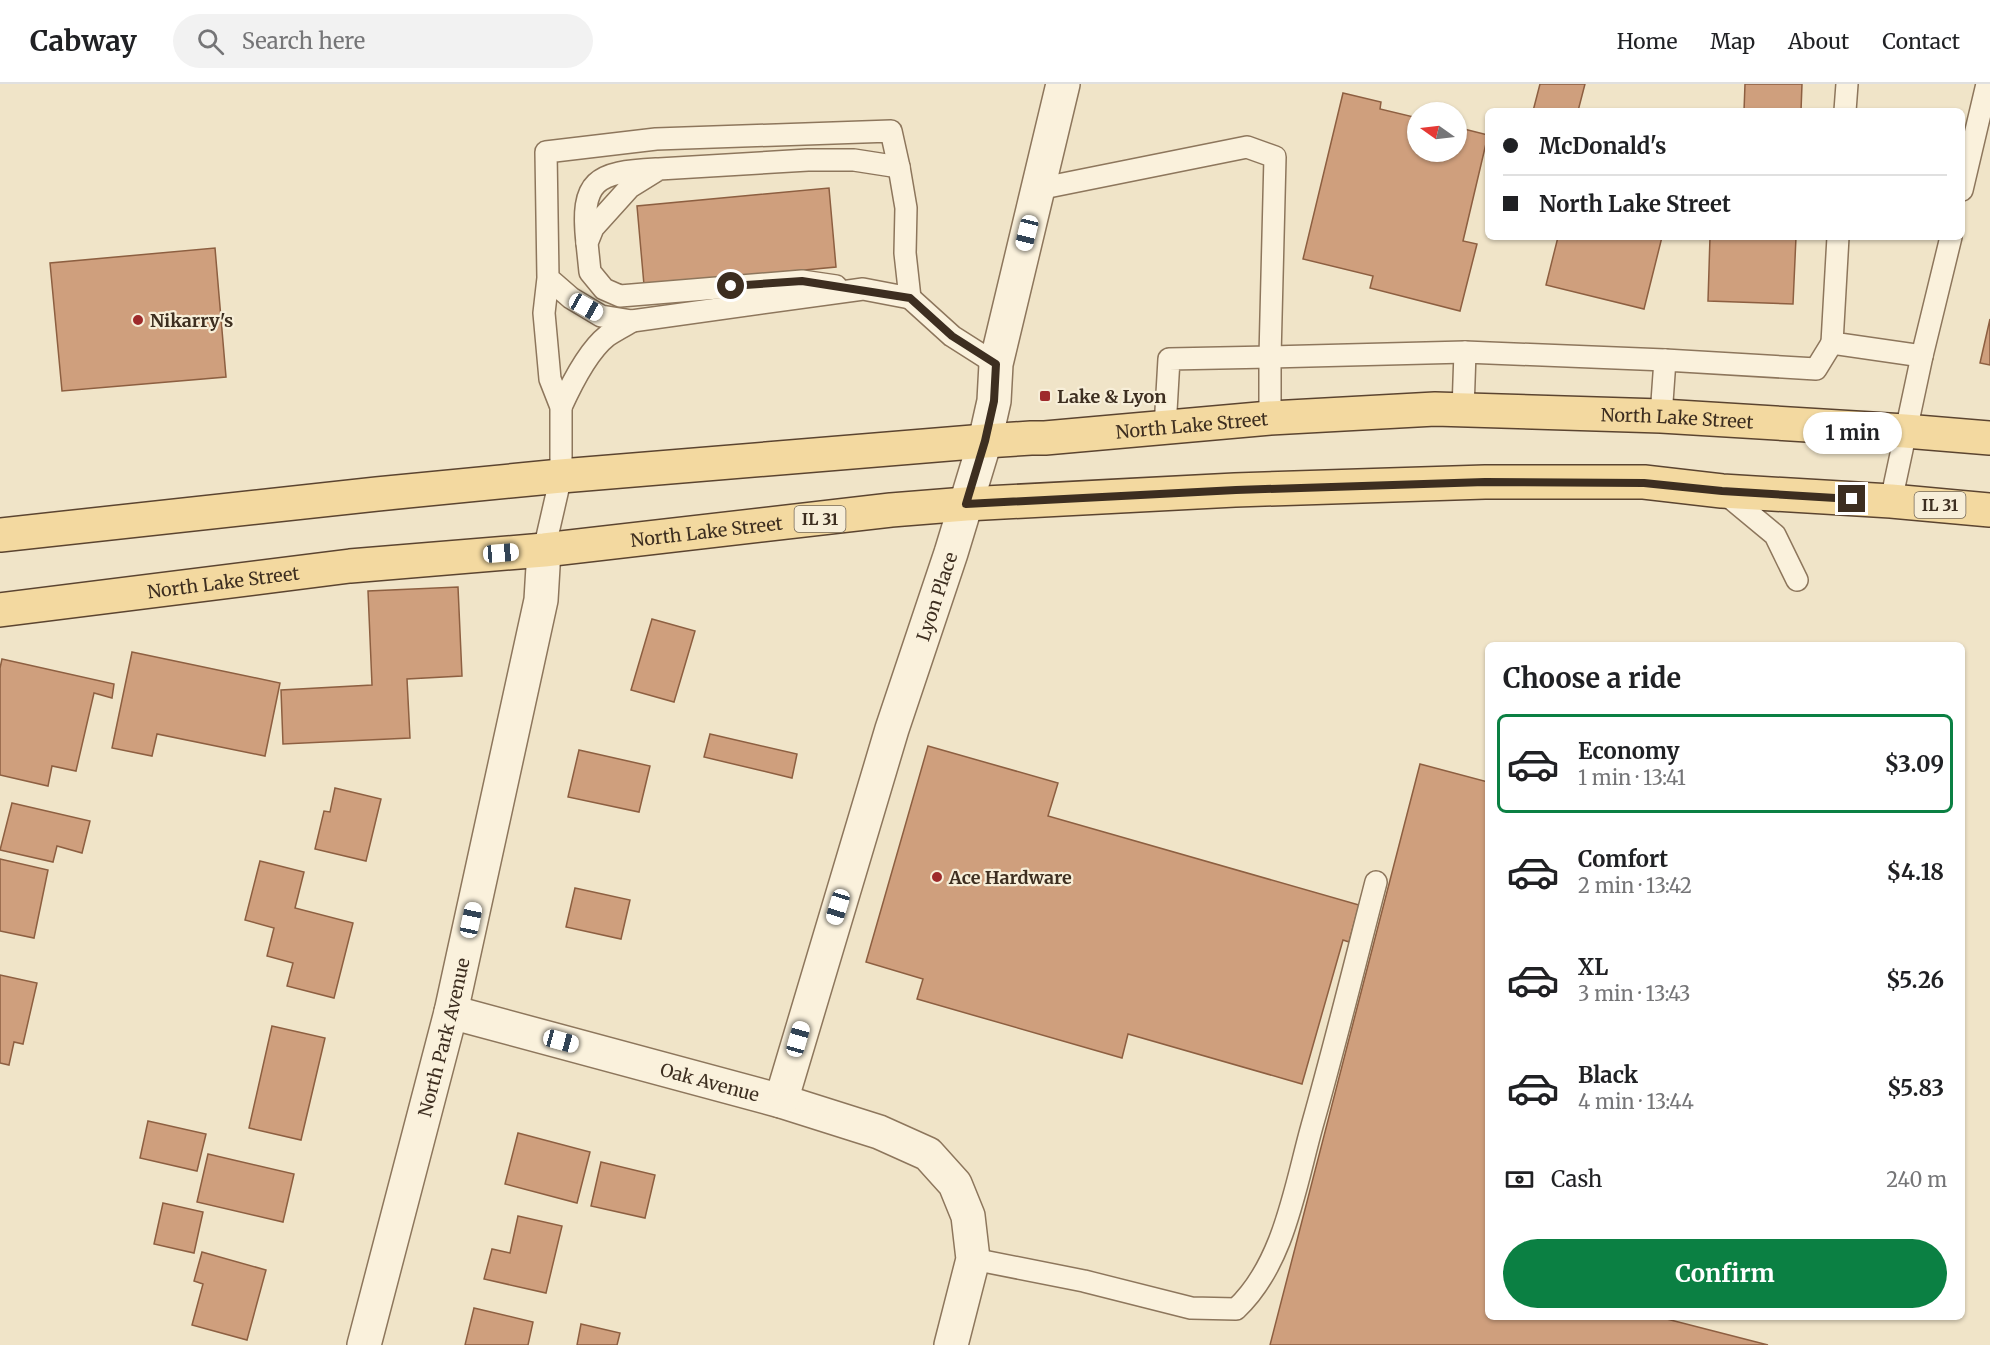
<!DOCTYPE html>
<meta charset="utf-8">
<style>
:root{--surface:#fff;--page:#f2f2f2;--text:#202124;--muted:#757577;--line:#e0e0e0;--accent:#0b8043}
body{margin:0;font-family:Merriweather,serif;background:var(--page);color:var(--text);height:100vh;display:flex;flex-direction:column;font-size:22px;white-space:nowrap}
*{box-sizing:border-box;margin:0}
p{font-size:20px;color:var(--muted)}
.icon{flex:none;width:33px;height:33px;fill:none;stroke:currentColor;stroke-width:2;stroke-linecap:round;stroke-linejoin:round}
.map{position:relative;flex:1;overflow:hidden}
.panel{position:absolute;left:1485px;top:558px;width:480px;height:678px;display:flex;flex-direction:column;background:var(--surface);border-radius:9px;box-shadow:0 2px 4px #0004}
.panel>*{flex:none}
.banner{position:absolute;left:1485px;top:24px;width:480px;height:132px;border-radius:9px;box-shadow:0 2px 4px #0004;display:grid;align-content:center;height:132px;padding:0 18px;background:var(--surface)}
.needle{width:39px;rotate:284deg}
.fabs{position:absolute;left:1407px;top:18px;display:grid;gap:12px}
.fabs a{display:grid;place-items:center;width:60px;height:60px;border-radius:50%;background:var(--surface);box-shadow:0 2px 4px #0004;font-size:30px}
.end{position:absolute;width:27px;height:27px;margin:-14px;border:8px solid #3d2e20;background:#fff;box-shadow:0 0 0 3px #fff}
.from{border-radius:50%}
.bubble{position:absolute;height:42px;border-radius:21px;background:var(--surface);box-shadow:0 2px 4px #0004;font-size:20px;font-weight:700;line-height:42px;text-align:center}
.car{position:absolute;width:18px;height:36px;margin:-18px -9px;border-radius:8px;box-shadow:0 0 4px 2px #0007;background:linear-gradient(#fff 24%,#345 0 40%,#fff 0 76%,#345 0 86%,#fff 0)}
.banner b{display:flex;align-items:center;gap:21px;height:57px;font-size:22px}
.banner b+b{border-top:2px solid var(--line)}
.banner i{width:15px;height:15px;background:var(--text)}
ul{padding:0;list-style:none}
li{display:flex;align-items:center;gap:18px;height:99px;margin:0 12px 9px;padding:0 6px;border:3px solid transparent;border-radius:9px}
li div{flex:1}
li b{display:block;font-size:22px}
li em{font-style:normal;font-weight:700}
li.active{border-color:var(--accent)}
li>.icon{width:54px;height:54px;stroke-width:1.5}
h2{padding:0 18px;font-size:27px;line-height:72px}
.pay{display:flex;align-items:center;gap:15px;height:66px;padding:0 18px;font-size:22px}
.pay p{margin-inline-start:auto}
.action{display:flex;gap:12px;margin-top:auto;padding:12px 18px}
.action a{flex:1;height:69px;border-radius:36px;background:var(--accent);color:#fff;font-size:24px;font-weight:700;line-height:69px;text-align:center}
header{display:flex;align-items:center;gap:36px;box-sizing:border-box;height:84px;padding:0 30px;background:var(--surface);border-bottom:2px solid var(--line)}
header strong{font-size:28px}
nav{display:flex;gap:33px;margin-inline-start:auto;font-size:21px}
.search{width:420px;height:54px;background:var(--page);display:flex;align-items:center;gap:15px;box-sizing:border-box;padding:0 21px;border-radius:33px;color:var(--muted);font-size:22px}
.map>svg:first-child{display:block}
</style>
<header>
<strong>Cabway</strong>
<div class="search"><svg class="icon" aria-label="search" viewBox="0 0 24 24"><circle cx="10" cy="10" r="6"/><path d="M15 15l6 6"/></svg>Search here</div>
<nav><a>Home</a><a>Map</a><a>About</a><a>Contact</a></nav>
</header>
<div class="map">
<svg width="1990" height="1261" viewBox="0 0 1990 1261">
<rect width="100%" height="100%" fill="#f0e4c8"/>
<g fill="#cf9f7d" stroke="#8d5f41" stroke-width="1.5">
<polygon points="1540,0 1585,0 1578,27 1533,27"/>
<polygon points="1745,0 1802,0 1801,27 1744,27"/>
<polygon points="1343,9 1381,18 1380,25 1418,34 1418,68 1456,68 1456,43 1488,51 1463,157 1477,160 1460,227 1370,204 1373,192 1303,175"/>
<polygon points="829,104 836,183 644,201 637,122"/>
<polygon points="1558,153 1662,153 1644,225 1546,201"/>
<polygon points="1710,153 1796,153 1793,220 1708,217"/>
<polygon points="215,164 226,293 62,307 50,179"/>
<polygon points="1990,235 1990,281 1980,279"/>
<polygon points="458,503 462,592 407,595 410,654 283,660 281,606 372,601 368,507"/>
<polygon points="652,535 695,547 674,618 631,606"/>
<polygon points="132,568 280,599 265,672 157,650 152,672 112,664"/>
<polygon points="2,575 114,600 112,614 94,609 76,687 52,682 48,702 0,691 0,584"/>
<polygon points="710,650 797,670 792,694 704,673"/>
<polygon points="928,662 1058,699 1048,732 1359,821 1349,858 1343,856 1302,1000 1128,950 1122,974 917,915 923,895 866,878"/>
<polygon points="579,666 650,682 639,728 568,713"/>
<polygon points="1420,680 1488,698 1488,1233 1659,1233 1768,1261 1270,1261"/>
<polygon points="335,704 381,715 366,777 315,765 324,727 330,728"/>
<polygon points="12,719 90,737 82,769 57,762 53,778 0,766"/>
<polygon points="0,775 48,786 34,854 0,847"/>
<polygon points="260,777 304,788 295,824 353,839 334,914 287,902 293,879 267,872 274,844 245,836"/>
<polygon points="575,804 630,816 621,855 566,843"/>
<polygon points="0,891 37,899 23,960 14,958 9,981 0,979"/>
<polygon points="272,942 325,954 301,1056 249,1044"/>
<polygon points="148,1037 206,1050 197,1087 140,1074"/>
<polygon points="518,1049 590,1068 577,1119 505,1100"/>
<polygon points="208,1070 294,1090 283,1138 197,1118"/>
<polygon points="601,1078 655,1091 645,1134 591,1122"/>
<polygon points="163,1119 203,1128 194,1169 154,1160"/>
<polygon points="518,1132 562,1142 546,1209 484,1195 492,1165 510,1169"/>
<polygon points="202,1168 266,1186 247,1256 192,1241 203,1200 194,1197"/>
<polygon points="474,1224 533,1238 528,1261 465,1261"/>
<polygon points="581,1240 620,1249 617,1261 577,1261"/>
</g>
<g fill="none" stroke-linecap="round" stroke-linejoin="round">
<g stroke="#8d765c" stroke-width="24">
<g id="lane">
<polyline points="1845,27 1847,0"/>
<polyline points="1038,105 1247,63 1275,73 1270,273 1169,275 1165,344"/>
<polyline points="1962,106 1987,0"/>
<polyline points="1838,153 1832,259 1922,272"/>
<path d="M587,159C580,96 596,88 656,85"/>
<polyline points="836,202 802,197 620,212 604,205 590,188 587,159 593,144 630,103 659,85 808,76 854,76 899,83"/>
<polyline points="910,214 952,252 996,280"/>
<path d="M561,323C571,301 588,267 607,252C615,247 624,242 632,237"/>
<polyline points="1463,326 1465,268 1665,276"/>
<polyline points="1661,332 1665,276 1816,285 1832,259"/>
<polyline points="1270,334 1270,273 1465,268"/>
<polyline points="1722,407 1775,451 1797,496"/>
<polyline points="1891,417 1922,272 1951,153"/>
<polyline points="544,466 561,392 561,323 550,295 544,229 548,194 546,68 656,55 891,47 899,83 906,124 905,169 910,214 863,205 632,237 601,232 571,214 548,194"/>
<path d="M973,1175L1084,1197L1191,1224L1236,1225C1284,1180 1295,1103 1312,1042C1335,961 1355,879 1376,798"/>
</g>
</g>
<g stroke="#8d765c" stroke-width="36">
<g id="street">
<path id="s1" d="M451,928L781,1017L879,1048L928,1070L955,1100L968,1132L973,1175L951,1261"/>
<path id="s2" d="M781,1017L892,645L951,469L985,357L994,317L996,280L1063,0"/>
<path id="s3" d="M364,1261L451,928L541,516L544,466"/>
</g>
</g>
<g stroke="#5b4430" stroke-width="36">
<g id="primary">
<path id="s4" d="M0,451L377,410L561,392L985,357L1031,354H1045L1270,334L1435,325L1661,332L1905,347L1990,354"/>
<path id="s5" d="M0,526L350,482L544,466L891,426L966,420L1235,406L1485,398H1644L1722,407L1891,417L1990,426"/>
</g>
</g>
<use href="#lane" stroke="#faf1dc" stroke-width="21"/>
<use href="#street" stroke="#faf1dc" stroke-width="33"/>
<use href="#primary" stroke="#f3d9a0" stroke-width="33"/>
</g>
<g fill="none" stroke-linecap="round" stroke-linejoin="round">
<polyline stroke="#3d2e20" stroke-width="8" points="731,202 802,197 910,214 952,252 996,280 994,317 985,357 966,420 1236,406 1485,398 1644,399 1722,407 1852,415"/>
</g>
<g fill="#9e2a2b" stroke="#f7eed8" stroke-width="2">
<circle cx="138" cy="236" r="6"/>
<rect x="1039" y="306" width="12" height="12" rx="3"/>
<circle cx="937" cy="793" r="6"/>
</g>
<g text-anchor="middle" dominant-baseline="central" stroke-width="4.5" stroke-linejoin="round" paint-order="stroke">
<g fill="#f7eed8" stroke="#756857" stroke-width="1.5">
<rect x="1914.5" y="408" width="51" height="26" rx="4.5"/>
<rect x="794.5" y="422" width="51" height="26" rx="4.5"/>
</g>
<g font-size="16" font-weight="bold" fill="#3d2e20">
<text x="1940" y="421">IL 31</text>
<text x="820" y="435">IL 31</text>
</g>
<g font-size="18" font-weight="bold" fill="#3d2e20" stroke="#f7eed8" text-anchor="start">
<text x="150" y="236">Nikarry's</text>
<text x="1057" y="312">Lake &amp; Lyon</text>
<text x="949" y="793">Ace Hardware</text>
</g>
<g font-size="18" fill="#3d2e20" stroke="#f7eed8">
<text stroke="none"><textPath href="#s4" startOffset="1683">North Lake Street</textPath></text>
<text stroke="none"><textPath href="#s4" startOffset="1197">North Lake Street</textPath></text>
<text stroke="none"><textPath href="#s5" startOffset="711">North Lake Street</textPath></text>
<text stroke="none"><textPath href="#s5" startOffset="225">North Lake Street</textPath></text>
<text stroke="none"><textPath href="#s2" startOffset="528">Lyon Place</textPath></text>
<text stroke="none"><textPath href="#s3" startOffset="318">North Park Avenue</textPath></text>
<text stroke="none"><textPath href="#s1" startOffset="268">Oak Avenue</textPath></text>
</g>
</g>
</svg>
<div class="fabs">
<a><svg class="needle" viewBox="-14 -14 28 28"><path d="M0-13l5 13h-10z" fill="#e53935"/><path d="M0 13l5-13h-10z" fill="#757577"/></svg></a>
</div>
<i class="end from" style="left:731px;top:202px"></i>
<i class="end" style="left:1852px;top:415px"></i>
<div class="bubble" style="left:1803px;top:328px;width:99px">1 min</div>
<i class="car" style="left:1027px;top:149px;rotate:194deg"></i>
<i class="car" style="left:586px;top:223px;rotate:119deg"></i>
<i class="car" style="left:501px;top:469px;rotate:85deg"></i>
<i class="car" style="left:838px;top:823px;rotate:197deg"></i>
<i class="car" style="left:471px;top:836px;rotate:12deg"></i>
<i class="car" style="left:798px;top:955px;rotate:16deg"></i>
<i class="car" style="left:561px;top:957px;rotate:105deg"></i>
<div class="banner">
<b><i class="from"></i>McDonald's</b>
<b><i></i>North Lake Street</b>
</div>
<section class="panel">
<h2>Choose a ride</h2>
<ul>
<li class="active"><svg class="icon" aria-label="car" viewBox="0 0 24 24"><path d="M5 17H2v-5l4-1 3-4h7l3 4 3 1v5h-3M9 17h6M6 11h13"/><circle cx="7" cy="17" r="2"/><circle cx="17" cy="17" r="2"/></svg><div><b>Economy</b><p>1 min · 13:41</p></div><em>$3.09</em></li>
<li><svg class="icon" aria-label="car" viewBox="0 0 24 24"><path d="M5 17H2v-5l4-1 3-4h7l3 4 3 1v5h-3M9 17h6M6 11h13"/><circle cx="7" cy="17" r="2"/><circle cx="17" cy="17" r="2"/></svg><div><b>Comfort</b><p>2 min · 13:42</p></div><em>$4.18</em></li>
<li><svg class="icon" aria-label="car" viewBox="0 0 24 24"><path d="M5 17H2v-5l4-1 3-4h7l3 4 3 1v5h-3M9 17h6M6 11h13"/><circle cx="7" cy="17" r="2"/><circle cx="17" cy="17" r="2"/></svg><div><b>XL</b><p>3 min · 13:43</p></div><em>$5.26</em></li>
<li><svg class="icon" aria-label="car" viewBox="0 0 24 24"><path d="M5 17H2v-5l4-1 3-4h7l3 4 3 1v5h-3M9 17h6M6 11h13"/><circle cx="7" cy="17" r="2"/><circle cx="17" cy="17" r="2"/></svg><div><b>Black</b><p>4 min · 13:44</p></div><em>$5.83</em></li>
</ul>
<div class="pay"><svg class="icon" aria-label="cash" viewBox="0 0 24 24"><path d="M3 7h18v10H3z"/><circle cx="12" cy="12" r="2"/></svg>Cash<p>240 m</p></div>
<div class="action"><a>Confirm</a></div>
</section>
</div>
